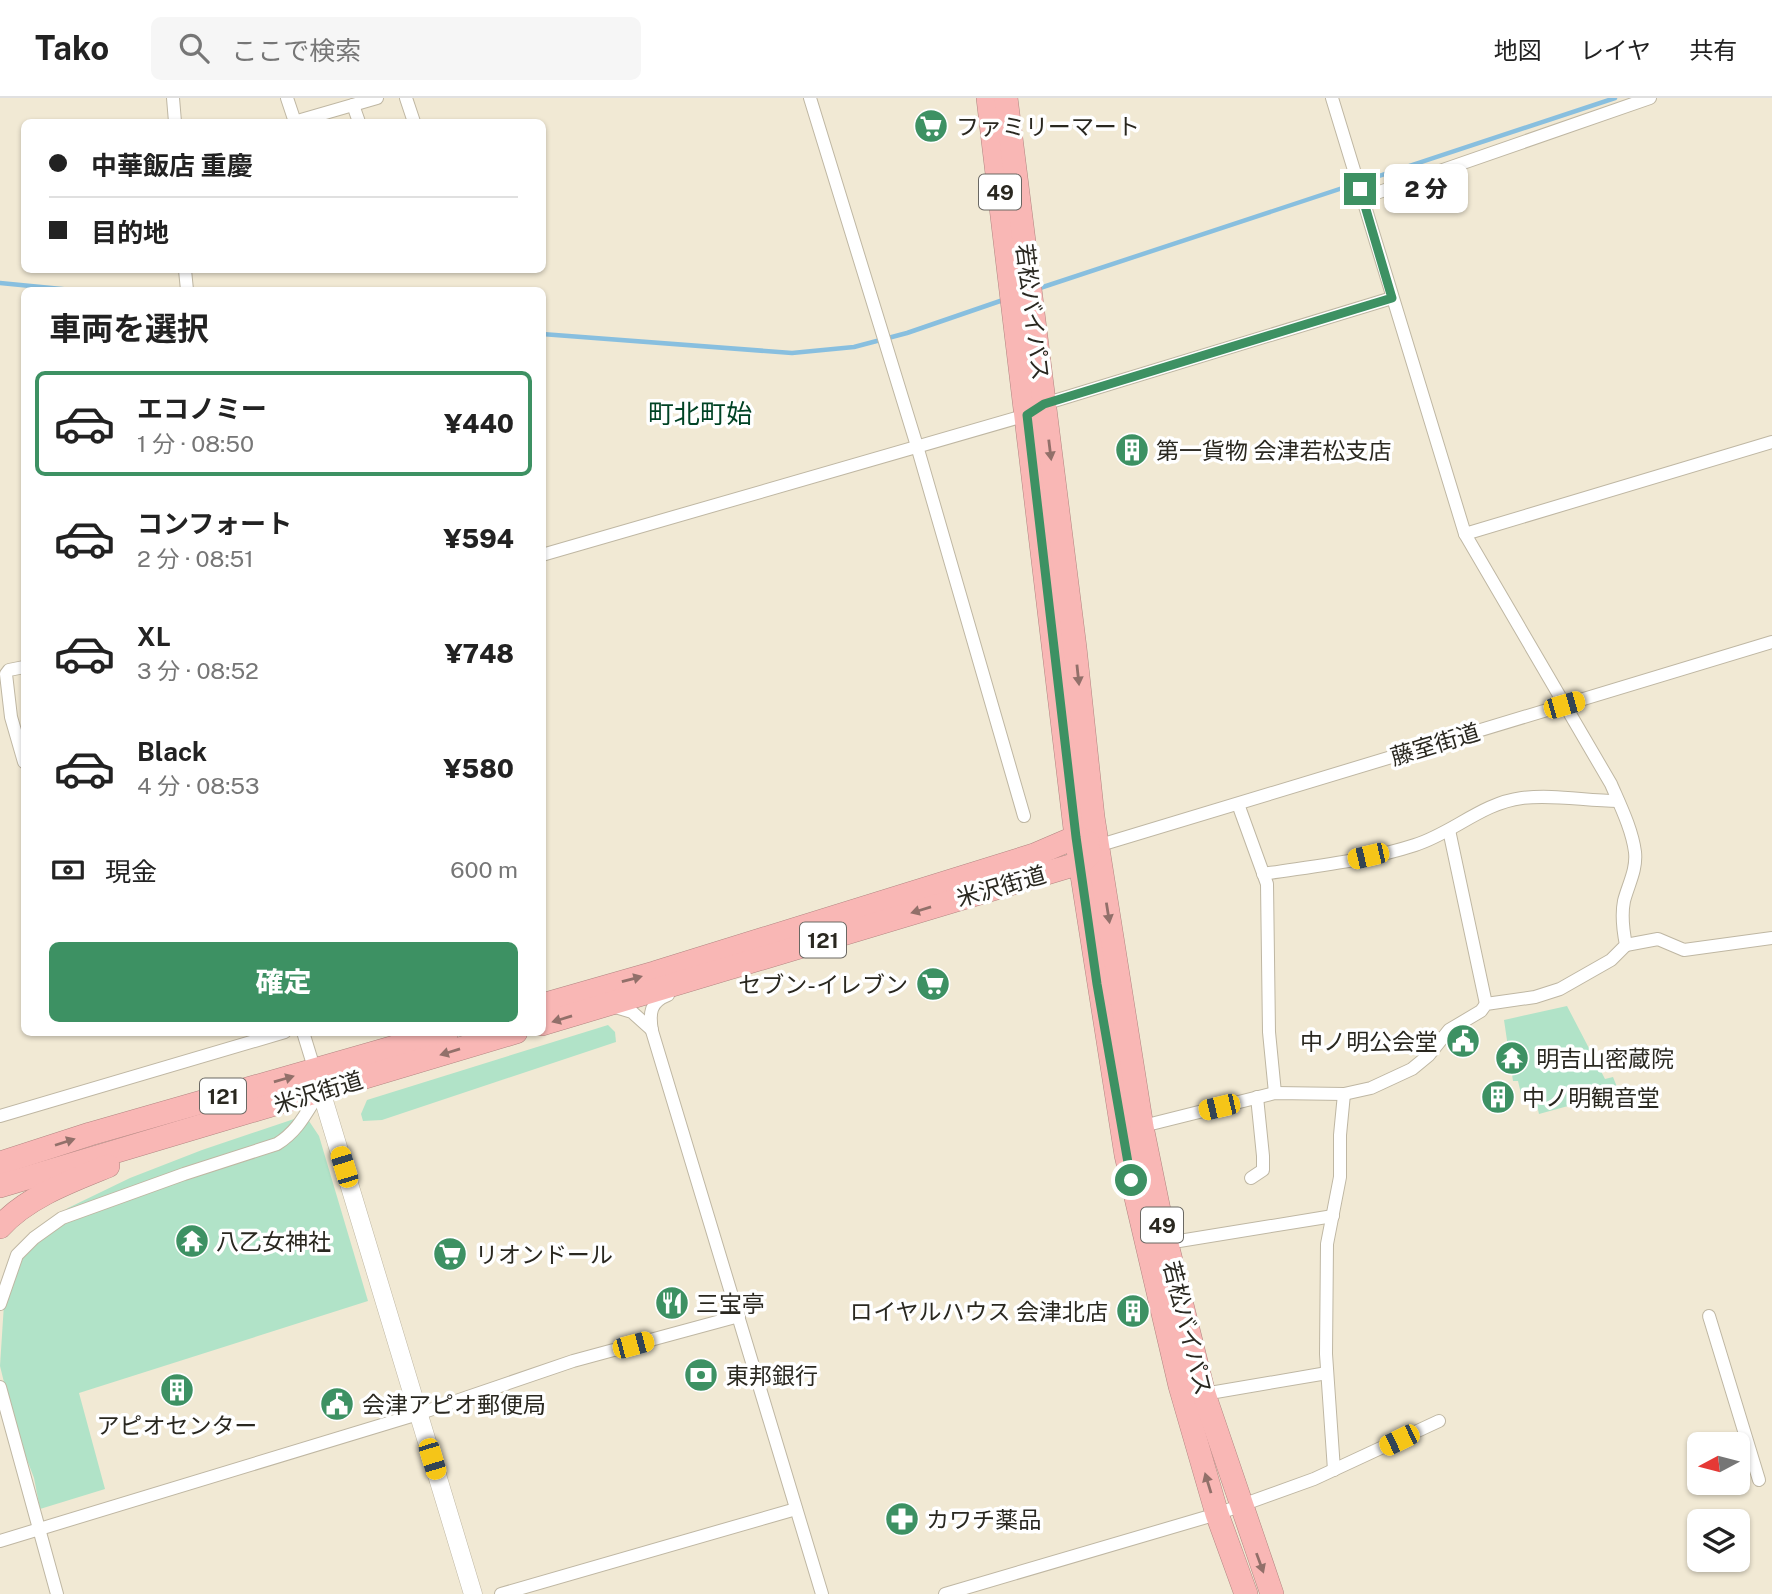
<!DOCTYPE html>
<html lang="ja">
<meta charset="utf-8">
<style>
:root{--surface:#fff;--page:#f6f6f6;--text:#222;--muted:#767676;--line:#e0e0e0;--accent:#3d9163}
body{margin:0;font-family:"Public Sans","Noto Sans JP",sans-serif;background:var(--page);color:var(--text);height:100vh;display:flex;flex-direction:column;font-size:26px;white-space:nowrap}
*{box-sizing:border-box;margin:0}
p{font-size:23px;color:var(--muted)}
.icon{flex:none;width:38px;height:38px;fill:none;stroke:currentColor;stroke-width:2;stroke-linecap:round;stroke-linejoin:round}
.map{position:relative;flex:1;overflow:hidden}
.drawer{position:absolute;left:21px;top:189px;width:525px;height:749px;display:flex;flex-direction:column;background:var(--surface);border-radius:10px;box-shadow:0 2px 5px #0004}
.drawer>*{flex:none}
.hud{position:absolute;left:21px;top:21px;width:525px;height:154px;border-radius:10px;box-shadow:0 2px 5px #0004;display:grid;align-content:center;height:154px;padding:0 28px;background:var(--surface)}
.needle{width:46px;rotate:263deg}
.tools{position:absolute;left:1687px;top:1334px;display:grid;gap:14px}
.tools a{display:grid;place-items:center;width:63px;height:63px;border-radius:10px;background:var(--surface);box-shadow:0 2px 5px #0004;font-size:35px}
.end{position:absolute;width:32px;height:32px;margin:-16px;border:9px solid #3d9163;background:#fff;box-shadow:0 0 0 4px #fff}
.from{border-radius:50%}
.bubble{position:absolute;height:49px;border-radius:10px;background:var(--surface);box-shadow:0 2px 5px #0004;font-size:23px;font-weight:800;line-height:49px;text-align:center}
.car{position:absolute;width:21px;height:42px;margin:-21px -10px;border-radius:9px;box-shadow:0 0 5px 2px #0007;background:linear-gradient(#f5c518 24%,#345 0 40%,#f5c518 0 76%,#345 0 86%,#f5c518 0)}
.hud b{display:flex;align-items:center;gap:24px;height:66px;font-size:26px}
.hud b+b{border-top:2px solid var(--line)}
.hud i{width:18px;height:18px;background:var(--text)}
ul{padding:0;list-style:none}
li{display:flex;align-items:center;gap:21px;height:105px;margin:0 14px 10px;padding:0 14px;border:4px solid transparent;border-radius:10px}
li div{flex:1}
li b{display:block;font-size:26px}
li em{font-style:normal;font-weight:800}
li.current{border-color:var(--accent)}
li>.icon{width:63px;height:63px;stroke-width:1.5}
h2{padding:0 28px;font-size:32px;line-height:84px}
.pay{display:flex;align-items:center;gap:18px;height:77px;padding:0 28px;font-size:26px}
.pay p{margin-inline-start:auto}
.cta{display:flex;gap:14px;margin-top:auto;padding:14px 28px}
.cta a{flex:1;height:80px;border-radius:10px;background:var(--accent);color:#fff;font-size:28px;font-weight:800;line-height:80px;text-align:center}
header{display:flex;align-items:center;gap:42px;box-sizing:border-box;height:98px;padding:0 35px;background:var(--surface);border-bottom:2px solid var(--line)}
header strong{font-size:33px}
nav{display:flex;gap:38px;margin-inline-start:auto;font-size:24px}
.search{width:490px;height:63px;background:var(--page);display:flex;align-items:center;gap:18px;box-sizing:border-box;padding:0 24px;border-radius:10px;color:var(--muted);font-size:26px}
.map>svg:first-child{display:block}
</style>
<header>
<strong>Tako</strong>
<div class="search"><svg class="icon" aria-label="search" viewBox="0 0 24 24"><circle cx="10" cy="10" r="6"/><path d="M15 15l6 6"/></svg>ここで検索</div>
<nav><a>地図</a><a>レイヤ</a><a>共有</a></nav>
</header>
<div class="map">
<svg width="1772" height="1496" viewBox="0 0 1772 1496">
<rect width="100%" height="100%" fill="#f1e9d4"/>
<g fill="#b1e3c8">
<polygon points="1567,908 1605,981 1613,979 1619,994 1539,1016 1536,1003 1523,1004 1518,983 1513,983 1504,922"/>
<polygon points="608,927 615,934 616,944 382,1022 363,1023 361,1016 367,1002"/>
<polygon points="300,1019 309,1023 319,1038 368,1203 79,1295 105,1391 40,1411 34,1380 16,1333 0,1268 6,1175 22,1145 68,1110 130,1080 202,1052"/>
</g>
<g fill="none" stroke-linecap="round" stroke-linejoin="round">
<g stroke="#88bfdf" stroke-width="4.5">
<polyline points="0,185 72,192"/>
<polyline points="1037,191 1615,0"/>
<polyline points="542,236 792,255 854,249 907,235 1006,201"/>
</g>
<g stroke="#bfb7a3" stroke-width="14">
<g id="street">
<polyline points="173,0 175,24"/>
<polyline points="287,0 295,24"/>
<polyline points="406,0 414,24"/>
<polyline points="810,0 917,348 1024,718"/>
<polyline points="353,7 359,24"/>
<polyline points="294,24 377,0"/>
<polyline points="1362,100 1650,0"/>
<polyline points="185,172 187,192"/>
<polyline points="1465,436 1772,344"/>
<polyline points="542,457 1027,317 1044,306 1392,200"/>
<polyline points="24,569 9,572 6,576 11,619 24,664"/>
<polyline points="1238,706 1267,786 1269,934 1275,995"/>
<polyline points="1449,732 1486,906"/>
<polyline points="1097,748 1772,544"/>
<path d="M1263,776C1314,768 1366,763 1415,747C1453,735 1482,705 1522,700C1554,696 1586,703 1618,703"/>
<polyline points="1626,847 1658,841 1684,852 1772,840"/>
<path d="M668,897C650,904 649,915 652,933L822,1496"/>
<polyline points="612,908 632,914 652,932"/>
<polyline points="303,934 315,973"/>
<polyline points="0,1018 285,934"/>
<path d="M1139,1029L1275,995L1344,996L1371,990L1412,971L1429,957L1449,932L1481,913L1486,906L1535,899L1560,891L1611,862L1626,847C1623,832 1621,818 1624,803C1628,787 1637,772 1635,754C1632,731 1620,707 1611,686L1465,436L1332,0"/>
<polyline points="1251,1080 1263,1072 1263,1058 1257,999"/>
<polyline points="1167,1145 1333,1118"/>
<path d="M0,1206L17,1157L34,1140L62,1120L184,1076L277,1046C298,1033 306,1015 319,995"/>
<polyline points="1709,1218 1759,1382"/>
<polyline points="0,1289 57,1496"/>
<polyline points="1204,1296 1327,1275"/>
<polyline points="1334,1372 1326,1256 1327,1146 1340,1079 1340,1037 1344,996"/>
<polyline points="0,1443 418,1316 573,1263 739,1218"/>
<polyline points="501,1496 796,1411"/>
<polyline points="945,1496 1217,1416 1314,1381 1439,1323"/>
</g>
</g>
<g stroke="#bfb7a3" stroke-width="19">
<polyline id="secondary" points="318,983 473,1496"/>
</g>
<g stroke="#b18581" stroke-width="24">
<g id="highway">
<polyline points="988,0 1076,739 1126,1057 1180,1288 1217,1416 1246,1496"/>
<polyline points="1006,0 1075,550 1093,719 1142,1029 1161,1122 1204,1296 1272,1496"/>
<polyline points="542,907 654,875 1034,757 1076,739 1088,744"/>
<polyline points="542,926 1080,765 1090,755"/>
<polyline points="0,1065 90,1036 447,934"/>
<polyline points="0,1088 516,934"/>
<path d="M0,1129C27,1099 71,1083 108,1068"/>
</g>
</g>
<use href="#street" stroke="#fff" stroke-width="12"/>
<use href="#secondary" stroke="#fff" stroke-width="18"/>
<use href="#highway" stroke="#f9b7b5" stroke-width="23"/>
</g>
<defs><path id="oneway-solid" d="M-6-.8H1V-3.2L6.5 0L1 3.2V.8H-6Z" transform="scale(1.75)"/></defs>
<g fill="#92706a">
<use href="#oneway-solid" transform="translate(1050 352) rotate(83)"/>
<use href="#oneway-solid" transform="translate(1078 577) rotate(84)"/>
<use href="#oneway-solid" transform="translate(921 812) rotate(163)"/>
<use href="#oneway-solid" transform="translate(1108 815) rotate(81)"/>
<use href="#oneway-solid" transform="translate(632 881) rotate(-15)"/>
<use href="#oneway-solid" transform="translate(562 921) rotate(163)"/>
<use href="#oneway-solid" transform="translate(450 954) rotate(163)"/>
<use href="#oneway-solid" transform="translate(284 981) rotate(-16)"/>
<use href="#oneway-solid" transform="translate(65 1044) rotate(-18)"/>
<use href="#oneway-solid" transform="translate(1208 1385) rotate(-107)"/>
<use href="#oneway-solid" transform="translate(1260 1465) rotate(70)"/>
</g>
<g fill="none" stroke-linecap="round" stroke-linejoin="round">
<polyline stroke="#3d9163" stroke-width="9" points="1131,1082 1097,886 1076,739 1027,317 1044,306 1392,200 1360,91"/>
</g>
<defs>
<g id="supermarket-disc" transform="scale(1.75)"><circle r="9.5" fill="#3d9163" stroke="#fff"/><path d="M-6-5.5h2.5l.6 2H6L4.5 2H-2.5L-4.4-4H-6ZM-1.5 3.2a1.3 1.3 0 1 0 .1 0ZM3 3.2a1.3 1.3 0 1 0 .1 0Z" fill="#fff"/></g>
<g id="building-disc" transform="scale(1.75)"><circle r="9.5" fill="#3d9163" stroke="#fff"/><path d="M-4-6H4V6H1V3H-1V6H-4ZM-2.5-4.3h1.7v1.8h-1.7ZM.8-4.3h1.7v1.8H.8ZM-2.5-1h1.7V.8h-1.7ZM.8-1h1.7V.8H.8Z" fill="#fff"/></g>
<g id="civic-disc" transform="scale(1.75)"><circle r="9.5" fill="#3d9163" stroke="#fff"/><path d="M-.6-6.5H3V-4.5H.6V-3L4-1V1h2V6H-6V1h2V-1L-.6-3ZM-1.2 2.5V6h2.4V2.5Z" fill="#fff"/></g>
<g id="temple-disc" transform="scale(1.75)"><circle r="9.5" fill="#3d9163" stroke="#fff"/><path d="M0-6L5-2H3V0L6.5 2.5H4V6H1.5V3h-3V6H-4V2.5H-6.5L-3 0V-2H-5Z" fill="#fff"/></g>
<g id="restaurant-disc" transform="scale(1.75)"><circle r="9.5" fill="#3d9163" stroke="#fff"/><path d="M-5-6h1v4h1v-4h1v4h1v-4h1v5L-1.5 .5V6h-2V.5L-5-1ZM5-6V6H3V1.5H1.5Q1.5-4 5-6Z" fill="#fff"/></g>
<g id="bank-disc" transform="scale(1.75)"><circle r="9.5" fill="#3d9163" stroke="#fff"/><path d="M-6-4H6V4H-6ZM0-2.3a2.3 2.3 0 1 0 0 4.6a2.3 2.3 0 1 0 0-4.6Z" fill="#fff"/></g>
<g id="pharmacy-disc" transform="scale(1.75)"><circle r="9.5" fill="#3d9163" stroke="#fff"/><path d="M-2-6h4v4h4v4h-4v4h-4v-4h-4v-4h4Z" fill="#fff"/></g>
</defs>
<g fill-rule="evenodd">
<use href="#supermarket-disc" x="931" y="28"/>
<use href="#building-disc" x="1132" y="352"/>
<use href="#supermarket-disc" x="933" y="886"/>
<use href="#civic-disc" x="1463" y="943"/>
<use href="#temple-disc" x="1512" y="960"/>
<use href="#building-disc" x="1498" y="999"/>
<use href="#temple-disc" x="192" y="1143"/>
<use href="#supermarket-disc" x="450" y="1156"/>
<use href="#restaurant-disc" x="672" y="1205"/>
<use href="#building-disc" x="1133" y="1213"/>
<use href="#bank-disc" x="701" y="1277"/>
<use href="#building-disc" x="177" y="1292"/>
<use href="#civic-disc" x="337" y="1306"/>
<use href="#pharmacy-disc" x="902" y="1421"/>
</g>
<g text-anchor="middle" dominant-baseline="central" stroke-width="7" stroke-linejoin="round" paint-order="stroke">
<g fill="#fff" stroke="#6a6863" stroke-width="2">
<rect x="979" y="76.5" width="42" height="35" rx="5"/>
<rect x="800" y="824.5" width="46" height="35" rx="5"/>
<rect x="200" y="980.5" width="46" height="35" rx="5"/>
<rect x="1141" y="1109.5" width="42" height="35" rx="5"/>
</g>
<g font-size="21" font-weight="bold" fill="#2a2820">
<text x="1000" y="94">49</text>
<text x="823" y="842">121</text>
<text x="223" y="998">121</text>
<text x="1162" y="1127">49</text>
</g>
<g font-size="23" fill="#2a2820" stroke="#fff" text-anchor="start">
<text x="956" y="28">ファミリーマート</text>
<text x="1156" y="352">第一貨物 会津若松支店</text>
<text x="908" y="886" text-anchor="end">セブン-イレブン</text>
<text x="1438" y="943" text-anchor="end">中ノ明公会堂</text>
<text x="1536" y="960">明吉山密蔵院</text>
<text x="1522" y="999">中ノ明観音堂</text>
<text x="216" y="1143">八乙女神社</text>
<text x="475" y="1156">リオンドール</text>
<text x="696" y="1205">三宝亭</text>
<text x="1108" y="1213" text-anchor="end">ロイヤルハウス 会津北店</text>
<text x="726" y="1277">東邦銀行</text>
<text x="362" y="1306">会津アピオ郵便局</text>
<text x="177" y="1327" text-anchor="middle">アピオセンター</text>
<text x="926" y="1421">カワチ薬品</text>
</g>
<g font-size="23" fill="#2a2820" stroke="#fff">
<text transform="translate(1033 214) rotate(83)">若松バイパス</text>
<text transform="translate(1435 646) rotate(-17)">藤室街道</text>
<text transform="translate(1001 788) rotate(-16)">米沢街道</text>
<text transform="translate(318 994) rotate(-17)">米沢街道</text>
<text transform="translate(1188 1230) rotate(76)">若松バイパス</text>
</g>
<g font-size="26" fill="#004325" stroke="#fff">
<text x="700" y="315">町北町始</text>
</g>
</g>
</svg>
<div class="tools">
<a><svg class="needle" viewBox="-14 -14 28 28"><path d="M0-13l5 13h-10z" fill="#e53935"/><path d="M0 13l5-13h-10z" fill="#767676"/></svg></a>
<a><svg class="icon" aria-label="layers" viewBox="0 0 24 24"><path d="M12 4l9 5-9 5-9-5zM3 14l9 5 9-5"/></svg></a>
</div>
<i class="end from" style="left:1131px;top:1082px"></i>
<i class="end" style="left:1360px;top:91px"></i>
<div class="bubble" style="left:1384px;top:66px;width:84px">2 分</div>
<i class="car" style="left:1564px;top:607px;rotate:74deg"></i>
<i class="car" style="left:1368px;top:758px;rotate:257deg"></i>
<i class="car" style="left:1219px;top:1009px;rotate:257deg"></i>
<i class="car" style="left:344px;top:1069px;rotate:343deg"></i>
<i class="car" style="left:633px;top:1247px;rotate:75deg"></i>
<i class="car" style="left:1399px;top:1342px;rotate:244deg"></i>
<i class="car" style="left:432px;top:1361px;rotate:163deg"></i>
<div class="hud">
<b><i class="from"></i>中華飯店 重慶</b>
<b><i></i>目的地</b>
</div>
<section class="drawer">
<h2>車両を選択</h2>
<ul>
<li class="current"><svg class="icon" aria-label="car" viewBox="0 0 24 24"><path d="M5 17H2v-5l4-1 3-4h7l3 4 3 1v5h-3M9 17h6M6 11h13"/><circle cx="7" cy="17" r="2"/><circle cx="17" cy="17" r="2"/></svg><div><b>エコノミー</b><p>1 分 · 08:50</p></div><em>¥440</em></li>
<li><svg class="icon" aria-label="car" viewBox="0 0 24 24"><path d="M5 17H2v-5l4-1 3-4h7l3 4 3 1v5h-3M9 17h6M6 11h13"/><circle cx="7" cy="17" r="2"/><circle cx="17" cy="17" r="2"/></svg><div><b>コンフォート</b><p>2 分 · 08:51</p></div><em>¥594</em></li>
<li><svg class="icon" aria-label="car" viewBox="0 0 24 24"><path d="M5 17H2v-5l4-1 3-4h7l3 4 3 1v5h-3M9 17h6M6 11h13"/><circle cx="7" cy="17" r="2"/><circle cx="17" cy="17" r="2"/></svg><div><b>XL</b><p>3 分 · 08:52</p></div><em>¥748</em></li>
<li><svg class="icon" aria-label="car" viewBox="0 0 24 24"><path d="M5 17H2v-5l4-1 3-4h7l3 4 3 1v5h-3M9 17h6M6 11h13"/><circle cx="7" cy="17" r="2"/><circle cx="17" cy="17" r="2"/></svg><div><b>Black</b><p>4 分 · 08:53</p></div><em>¥580</em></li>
</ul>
<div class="pay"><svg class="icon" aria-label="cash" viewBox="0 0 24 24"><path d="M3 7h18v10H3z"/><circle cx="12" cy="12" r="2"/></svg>現金<p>600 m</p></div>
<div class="cta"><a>確定</a></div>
</section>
</div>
